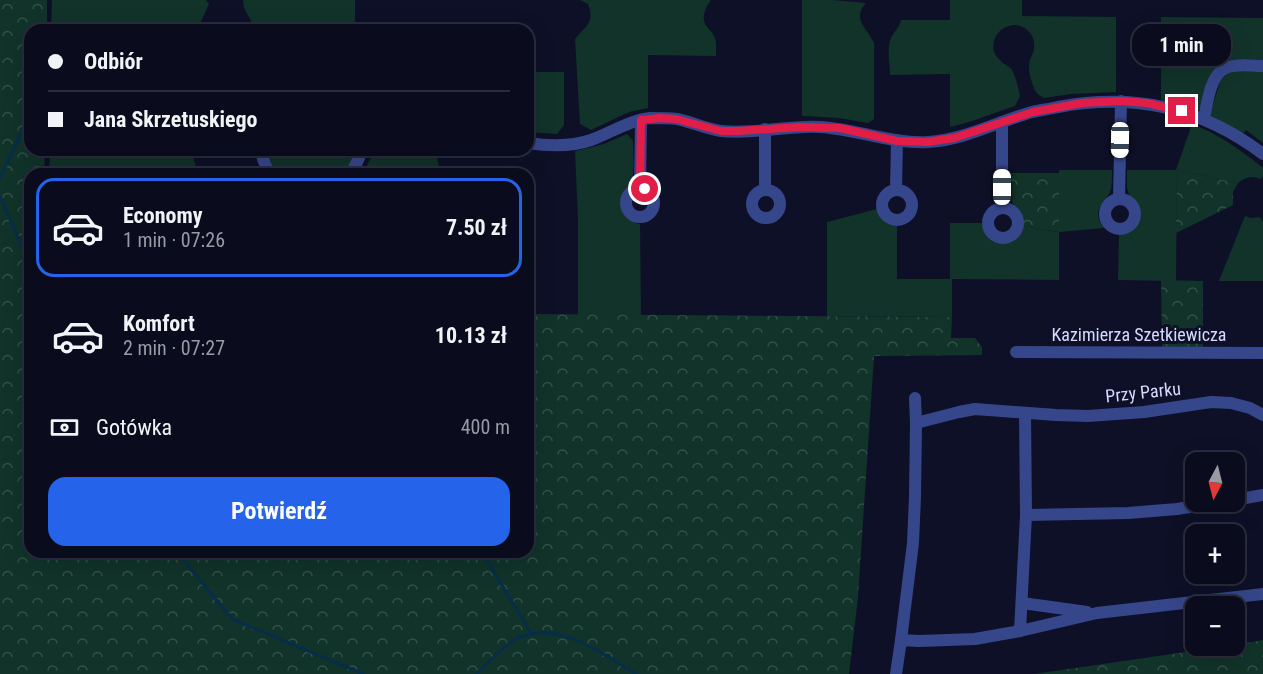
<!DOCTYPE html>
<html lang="pl">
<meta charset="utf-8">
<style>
:root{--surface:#0a0c1e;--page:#181a2b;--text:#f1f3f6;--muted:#999ba4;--line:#2a2c3c;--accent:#2563eb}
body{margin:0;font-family:"Roboto Condensed",sans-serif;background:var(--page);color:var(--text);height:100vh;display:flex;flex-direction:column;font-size:22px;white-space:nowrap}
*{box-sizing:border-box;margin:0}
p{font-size:20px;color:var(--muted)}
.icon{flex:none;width:33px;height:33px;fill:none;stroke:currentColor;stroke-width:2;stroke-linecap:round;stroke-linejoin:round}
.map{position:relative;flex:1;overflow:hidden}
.side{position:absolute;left:24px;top:168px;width:510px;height:390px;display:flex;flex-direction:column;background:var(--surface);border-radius:18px;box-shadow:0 6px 24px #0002,0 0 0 2px var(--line)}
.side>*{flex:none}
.banner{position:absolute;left:24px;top:24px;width:510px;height:132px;border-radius:18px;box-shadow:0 6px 24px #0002,0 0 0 2px var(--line);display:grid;align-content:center;height:132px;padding:0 24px;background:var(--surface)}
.needle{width:39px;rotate:187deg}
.fabs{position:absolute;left:1185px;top:452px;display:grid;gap:12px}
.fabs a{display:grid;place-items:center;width:60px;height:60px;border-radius:12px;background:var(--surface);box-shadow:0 6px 24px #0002,0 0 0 2px var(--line);font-size:30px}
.end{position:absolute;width:27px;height:27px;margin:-14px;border:8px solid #e11d48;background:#fff;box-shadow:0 0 0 3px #fff}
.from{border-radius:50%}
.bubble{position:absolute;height:42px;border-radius:18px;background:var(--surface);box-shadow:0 6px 24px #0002,0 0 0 2px var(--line);font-size:20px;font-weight:700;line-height:42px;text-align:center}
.car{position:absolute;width:18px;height:36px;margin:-18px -9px;border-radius:8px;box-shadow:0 0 4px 2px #0007;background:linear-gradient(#fff 24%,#345 0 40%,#fff 0 76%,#345 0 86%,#fff 0)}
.banner b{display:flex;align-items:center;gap:21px;height:57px;font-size:22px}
.banner b+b{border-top:2px solid var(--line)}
.banner i{width:15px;height:15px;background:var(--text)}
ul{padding:10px 0 0;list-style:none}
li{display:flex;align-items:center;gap:18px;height:99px;margin:0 12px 9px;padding:0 12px;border:3px solid transparent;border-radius:18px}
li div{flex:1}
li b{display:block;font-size:22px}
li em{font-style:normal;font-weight:700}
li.current{border-color:var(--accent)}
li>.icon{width:54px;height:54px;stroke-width:1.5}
.pay{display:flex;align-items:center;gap:15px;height:66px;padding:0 24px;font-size:22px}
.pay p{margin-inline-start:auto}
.button{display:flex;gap:12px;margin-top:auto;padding:12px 24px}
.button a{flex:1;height:69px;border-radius:18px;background:var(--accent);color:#fff;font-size:24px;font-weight:700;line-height:69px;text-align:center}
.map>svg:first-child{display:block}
</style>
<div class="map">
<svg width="1263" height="674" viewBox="0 0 1263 674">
<defs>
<pattern id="forest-crowns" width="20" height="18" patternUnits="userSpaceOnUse" patternTransform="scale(1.5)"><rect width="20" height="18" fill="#113329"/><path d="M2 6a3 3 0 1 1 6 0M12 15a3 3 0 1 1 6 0" fill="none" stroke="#335049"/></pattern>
</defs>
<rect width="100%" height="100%" fill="#0e1028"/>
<g fill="#113329">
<polygon points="52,0 206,0 209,4 197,30 51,30"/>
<polygon points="243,0 355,0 355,30 256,30 244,8"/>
<path d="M580,0H711C705,8 700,19 708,28C713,35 710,28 714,36C717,42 716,49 716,56L648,55V108L629,112L591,130L580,124L575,39C586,26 595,22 588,4Z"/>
<path d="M802,0H833L866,3C851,19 868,29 874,43V119L868,123L839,118L802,116Z"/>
<path d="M950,0H1022V16L1116,17V92L1071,94L1044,98C1041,96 1038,95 1036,92C1033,88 1028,71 1029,65C1029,58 1034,54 1034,48C1036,37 1027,26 1015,25C1009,25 1003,28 999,32C991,41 991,53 1001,61C1004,65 1009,65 1012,70C1016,77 1018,88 1020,96L1015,106L969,122L950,127V74L890,75C890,65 887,51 890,41C892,33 899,29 901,20H950Z"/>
<polygon points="1161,17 1263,18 1263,63 1224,64 1201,109 1197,111 1161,100"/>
<polygon points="1231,71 1263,71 1263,143 1246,130 1243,134 1212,118 1210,114 1221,79"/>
<polygon points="528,72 564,72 564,125 557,134 528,132"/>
<path d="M1192,124C1218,134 1241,150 1263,168V176L1261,179C1252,176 1245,177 1238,183L1177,170L1176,281L1118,280L1119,234C1138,231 1149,209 1130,197L1127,188V170H1176Z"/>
<path d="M627,134L633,141C633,153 635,168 632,180C631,187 625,190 622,196C616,210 627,222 640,224L641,315H578V220L575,151L604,144Z"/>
<polygon points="50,150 191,150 198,174 49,174"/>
<polygon points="266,150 355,150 353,159 345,174 276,174 273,171"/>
<path d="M382,150H436L440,174H366C366,163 371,154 382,150Z"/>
<path d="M1059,170H1112C1112,176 1112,183 1111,189C1106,205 1089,207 1104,228L1059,232V280L952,279V317L827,316V222L877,209C880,219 886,223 897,226V279H950V223H982C987,248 1016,251 1023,226L1058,232Z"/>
<polygon points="1245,216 1251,218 1260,217 1263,222 1263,281 1219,281"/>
</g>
<g fill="url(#forest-crowns)">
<polygon points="0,0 47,0 47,30 30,30 30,150 45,150 44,174 30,174 30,552 528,552 528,314 952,317 951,338 975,338 982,347 982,355 874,356 858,597 849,674 0,674"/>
<polygon points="1177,170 1238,183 1233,192 1233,205 1176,233"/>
<path d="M1011,173H1059V232L1023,226C1024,210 1015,211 1011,199C1009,191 1011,181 1011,173Z"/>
<polygon points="1161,280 1203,281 1203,347 1162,347"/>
<polygon points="1263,640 1263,674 1034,674 1234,645"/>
</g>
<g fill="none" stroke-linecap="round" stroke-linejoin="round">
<g stroke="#072e48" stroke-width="3">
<polyline points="0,178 25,125"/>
<polyline points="0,196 25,254 30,336"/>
<polyline points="177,552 232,619 363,674"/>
<polyline points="482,552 532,635"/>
<path d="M477,674C487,664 507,642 519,637C562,622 601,653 636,674"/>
</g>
<g stroke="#36468a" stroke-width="12">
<path d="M1204,118C1207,105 1210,76 1224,69C1234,63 1252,66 1263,66"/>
<polyline points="765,129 765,190"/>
<path d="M528,143C548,146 571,147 591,140C610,133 630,120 650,118C659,118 669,118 677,119C692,122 706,129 721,131C753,135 788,125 820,127C856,129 891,144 928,142C964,140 997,122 1032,112C1040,110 1050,109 1058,107C1134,93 1201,107 1263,154"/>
<polyline points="261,150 263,159 269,174"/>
<polyline points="351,174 359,158 360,150"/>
<circle cx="640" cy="203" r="14"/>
<polyline points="640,189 641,120"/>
<circle cx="766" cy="204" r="14"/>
<polyline points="896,190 897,140"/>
<circle cx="897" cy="205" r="15"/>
<polyline points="1119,199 1121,101"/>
<circle cx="1120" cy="214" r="15"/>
<polyline points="1002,208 1002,122"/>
<circle cx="1003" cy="223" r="15"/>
<polyline points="1016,352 1263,353"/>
<polyline points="915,398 916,423"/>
<polyline points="1234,500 1263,495"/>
<polyline points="1026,515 1128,513 1177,509 1227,501"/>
<polyline points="1022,603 1087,612"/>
<polyline points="1020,631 1026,515 1025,413"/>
<polyline points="901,640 913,543 915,497 916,423 959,412 975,409 1056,415 1088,416 1144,412 1211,402 1231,403 1250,408 1263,415"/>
<polyline points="896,674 901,640 919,641 975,639 1020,631 1097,613 1263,594"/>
</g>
</g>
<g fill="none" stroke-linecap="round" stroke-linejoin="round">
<polyline stroke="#e11d48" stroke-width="8" points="645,189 640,189 641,120 660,118 676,119 721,131 738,131 800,127 840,128 897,141 927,142 954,138 1033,112 1082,103 1121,101 1147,103 1182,111"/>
</g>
<g text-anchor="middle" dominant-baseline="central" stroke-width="6" stroke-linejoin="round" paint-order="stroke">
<g font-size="18" fill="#d5daff" stroke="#0e1028">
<text x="1139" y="334">Kazimierza Szetkiewicza</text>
<text transform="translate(1143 392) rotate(-6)">Przy Parku</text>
</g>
</g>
</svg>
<div class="fabs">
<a><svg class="needle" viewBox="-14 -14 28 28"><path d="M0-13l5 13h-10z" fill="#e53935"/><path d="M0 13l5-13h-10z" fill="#999ba4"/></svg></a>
<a>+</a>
<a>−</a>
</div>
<i class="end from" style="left:645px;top:189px"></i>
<i class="end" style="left:1182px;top:111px"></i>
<div class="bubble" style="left:1132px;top:24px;width:99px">1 min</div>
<i class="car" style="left:1120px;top:140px;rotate:181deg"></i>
<i class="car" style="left:1002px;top:187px;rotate:0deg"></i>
<div class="banner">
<b><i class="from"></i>Odbiór</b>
<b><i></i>Jana Skrzetuskiego</b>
</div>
<section class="side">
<ul>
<li class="current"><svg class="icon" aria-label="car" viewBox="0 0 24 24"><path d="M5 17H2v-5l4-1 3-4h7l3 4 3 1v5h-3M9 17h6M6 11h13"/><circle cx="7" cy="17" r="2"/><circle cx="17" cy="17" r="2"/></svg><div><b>Economy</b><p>1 min · 07:26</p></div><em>7.50 zł</em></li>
<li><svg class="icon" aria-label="car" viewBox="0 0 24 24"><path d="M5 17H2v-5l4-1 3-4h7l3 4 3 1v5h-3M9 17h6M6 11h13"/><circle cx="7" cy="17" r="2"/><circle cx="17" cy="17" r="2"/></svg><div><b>Komfort</b><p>2 min · 07:27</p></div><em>10.13 zł</em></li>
</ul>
<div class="pay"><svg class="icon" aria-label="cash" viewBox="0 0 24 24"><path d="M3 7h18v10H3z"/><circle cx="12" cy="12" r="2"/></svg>Gotówka<p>400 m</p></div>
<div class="button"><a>Potwierdź</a></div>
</section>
</div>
